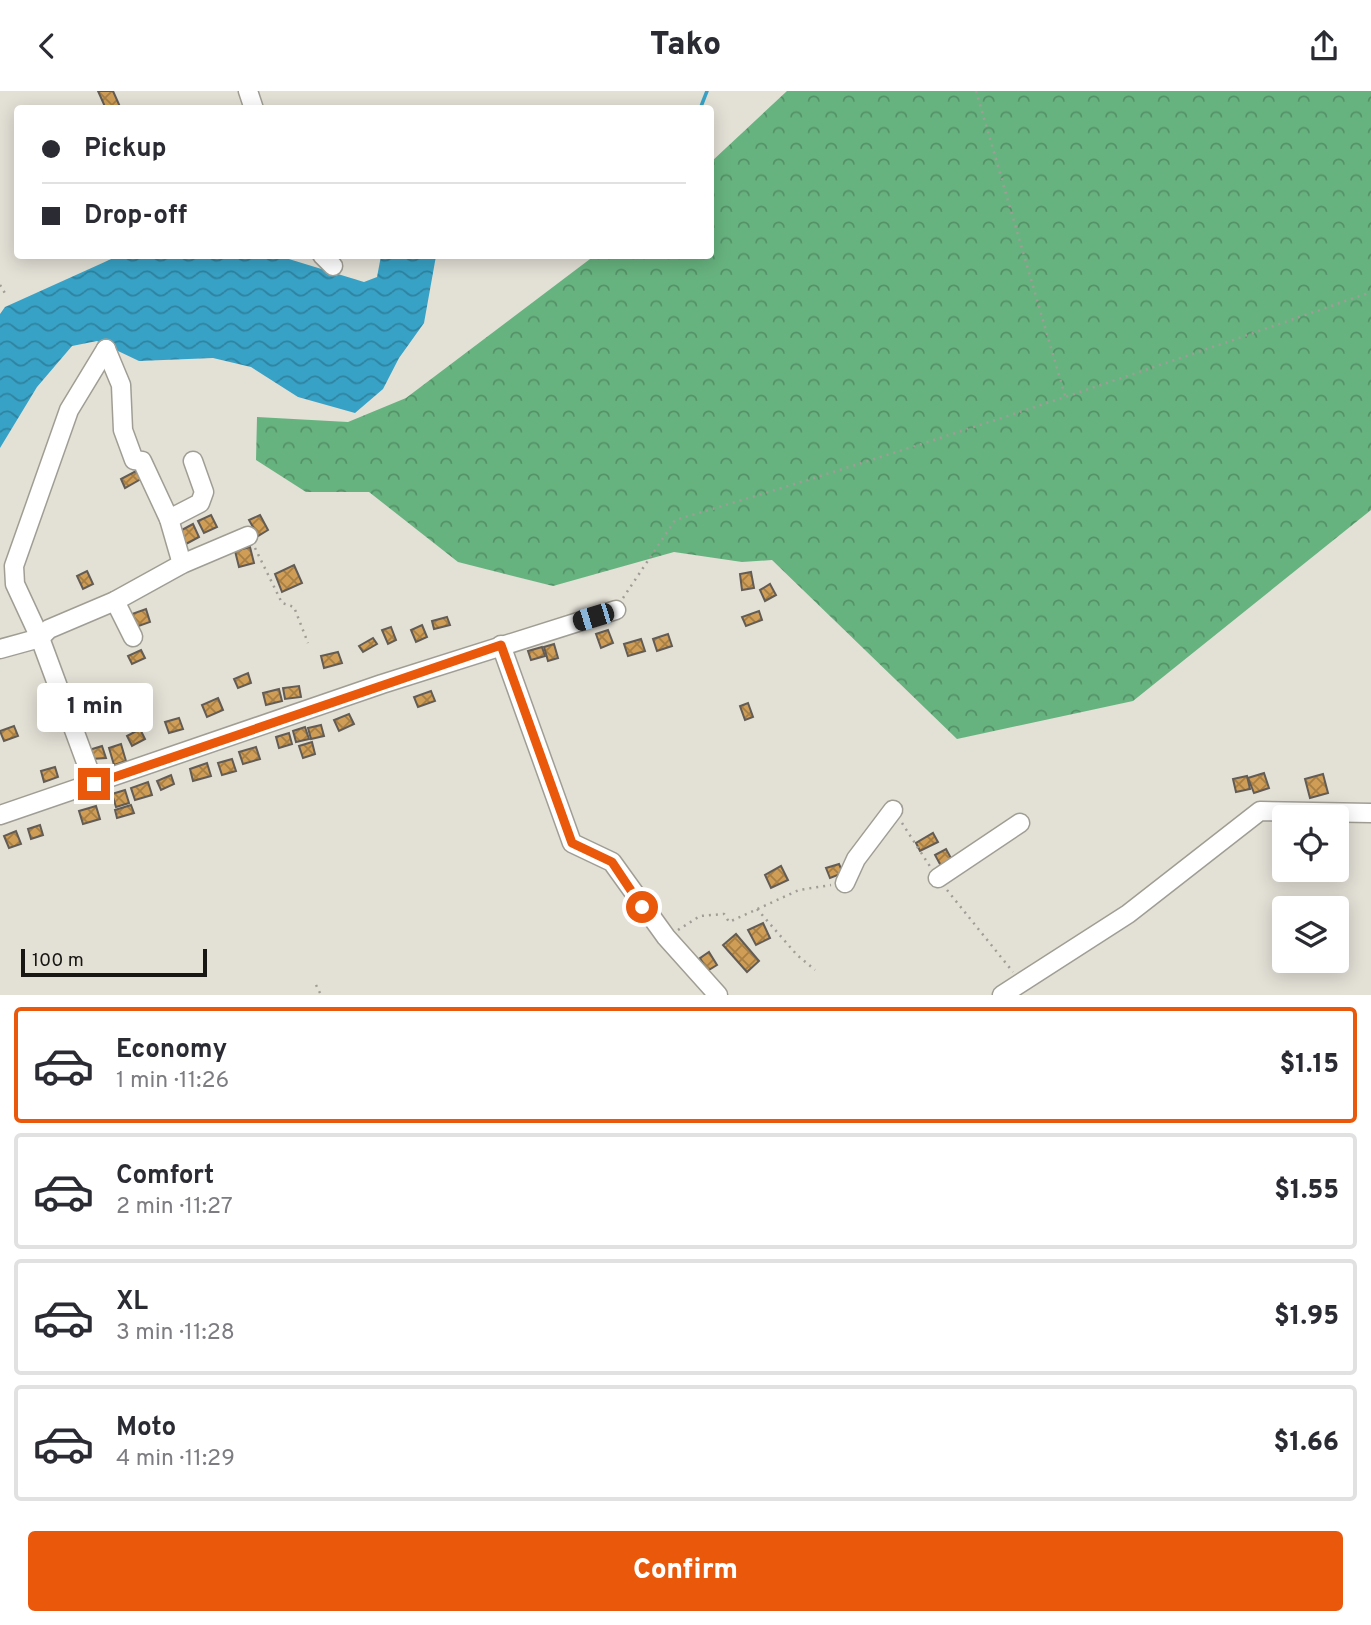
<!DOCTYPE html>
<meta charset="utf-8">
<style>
:root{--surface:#fff;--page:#f2f2f3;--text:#2b2b33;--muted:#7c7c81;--line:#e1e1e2;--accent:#ea580c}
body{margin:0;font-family:Overpass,sans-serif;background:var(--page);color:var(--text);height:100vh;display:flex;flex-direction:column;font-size:26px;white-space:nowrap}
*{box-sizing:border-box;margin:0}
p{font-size:23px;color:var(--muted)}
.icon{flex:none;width:38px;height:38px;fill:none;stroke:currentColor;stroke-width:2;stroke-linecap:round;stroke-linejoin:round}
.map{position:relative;height:904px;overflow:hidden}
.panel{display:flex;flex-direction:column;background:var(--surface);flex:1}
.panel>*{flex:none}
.hud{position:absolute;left:14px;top:14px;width:700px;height:154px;border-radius:7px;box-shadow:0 4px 18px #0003;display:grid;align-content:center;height:154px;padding:0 28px;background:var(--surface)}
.fabs{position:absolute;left:1272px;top:714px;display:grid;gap:14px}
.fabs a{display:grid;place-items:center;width:77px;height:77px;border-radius:7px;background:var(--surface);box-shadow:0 4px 18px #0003;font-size:35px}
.scale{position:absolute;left:21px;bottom:18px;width:186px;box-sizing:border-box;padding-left:7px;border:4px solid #181713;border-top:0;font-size:19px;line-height:24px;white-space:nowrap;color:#181713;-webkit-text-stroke:5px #e3e0d6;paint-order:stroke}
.end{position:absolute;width:32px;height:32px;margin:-16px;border:9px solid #ea580c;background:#fff;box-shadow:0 0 0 4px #fff}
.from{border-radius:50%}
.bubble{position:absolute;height:49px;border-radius:7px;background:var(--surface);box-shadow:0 4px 18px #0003;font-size:23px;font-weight:800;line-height:49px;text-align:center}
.car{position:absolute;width:21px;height:42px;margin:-21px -10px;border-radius:9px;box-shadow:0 0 5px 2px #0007;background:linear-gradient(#222 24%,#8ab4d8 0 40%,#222 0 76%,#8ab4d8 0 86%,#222 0)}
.hud b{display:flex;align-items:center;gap:24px;height:66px;font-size:26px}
.hud b+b{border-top:2px solid var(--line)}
.hud i{width:18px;height:18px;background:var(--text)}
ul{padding:12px 0 0;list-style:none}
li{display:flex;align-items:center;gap:21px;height:116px;margin:0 14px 10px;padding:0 14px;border:4px solid var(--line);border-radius:7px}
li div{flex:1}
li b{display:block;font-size:26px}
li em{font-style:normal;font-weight:800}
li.on{border-color:var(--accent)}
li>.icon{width:63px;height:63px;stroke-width:1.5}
.primary-button{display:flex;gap:14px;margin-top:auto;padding:14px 28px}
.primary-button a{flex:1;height:80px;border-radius:7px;background:var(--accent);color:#fff;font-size:28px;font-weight:800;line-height:80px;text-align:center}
header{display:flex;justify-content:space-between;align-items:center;height:91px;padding:0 28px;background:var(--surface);font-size:32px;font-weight:800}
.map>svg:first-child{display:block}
</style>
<header><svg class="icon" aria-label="back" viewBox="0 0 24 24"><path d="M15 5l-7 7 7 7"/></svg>Tako<svg class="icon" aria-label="share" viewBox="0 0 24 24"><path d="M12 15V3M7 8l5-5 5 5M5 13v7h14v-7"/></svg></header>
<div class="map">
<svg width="1371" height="904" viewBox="0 0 1371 904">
<defs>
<pattern id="forest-crowns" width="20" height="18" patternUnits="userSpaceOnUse" patternTransform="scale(1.75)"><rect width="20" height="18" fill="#67b37f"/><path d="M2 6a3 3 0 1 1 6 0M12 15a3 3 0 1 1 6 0" fill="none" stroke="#549167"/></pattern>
<pattern id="water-waves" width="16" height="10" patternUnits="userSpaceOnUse" patternTransform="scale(1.75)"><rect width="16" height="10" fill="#38a2c6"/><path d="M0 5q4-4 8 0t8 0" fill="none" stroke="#2e83a0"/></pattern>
<pattern id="building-cross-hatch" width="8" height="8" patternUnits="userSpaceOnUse" patternTransform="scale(1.75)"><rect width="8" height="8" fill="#cf9d55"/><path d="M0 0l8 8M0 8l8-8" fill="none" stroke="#a77f45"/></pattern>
</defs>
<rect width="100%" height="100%" fill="#e3e0d6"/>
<polygon fill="url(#forest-crowns)" points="787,0 1371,0 1371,419 1133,610 957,648 772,469 742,471 674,461 553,495 458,471 369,401 306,401 256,369 257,326 348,331 406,307 594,165 710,164 711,71"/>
<polygon fill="url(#water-waves)" points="118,165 279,165 364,191 377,186 381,165 436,165 424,232 399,267 383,298 355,322 298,306 251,276 213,267 139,270 97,250 72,255 37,296 0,357 0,223 5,216"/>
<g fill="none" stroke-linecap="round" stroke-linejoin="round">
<polyline stroke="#38a2c6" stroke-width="3.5" points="700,18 707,0"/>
</g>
<g fill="url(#building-cross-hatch)" stroke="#625c55" stroke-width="2">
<polygon points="98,0 113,0 121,18 106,18"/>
<polygon points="136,380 141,388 125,397 121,388"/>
<polygon points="211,424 217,436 204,442 198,430"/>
<polygon points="260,424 268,439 258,445 249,429"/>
<polygon points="193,433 199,446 184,454 178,441"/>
<polygon points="250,456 254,472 239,476 235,460"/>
<polygon points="294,474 302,492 282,501 275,483"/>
<polygon points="87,480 93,493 83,498 77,485"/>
<polygon points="751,481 754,497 742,499 740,483"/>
<polygon points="770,493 776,504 765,510 760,499"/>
<polygon points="146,518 150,531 133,537 129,524"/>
<polygon points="759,520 762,529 746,535 742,526"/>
<polygon points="447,526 450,534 434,538 432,530"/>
<polygon points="422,534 427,546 416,551 411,539"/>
<polygon points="391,536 396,549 388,553 382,539"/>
<polygon points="608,539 613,552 601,557 596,543"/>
<polygon points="668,543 672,555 657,560 653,548"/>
<polygon points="373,547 377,553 363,561 359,555"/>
<polygon points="641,548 645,560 628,565 624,553"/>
<polygon points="554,553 558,567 548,570 544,556"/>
<polygon points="542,556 545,565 531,569 528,560"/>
<polygon points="141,559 145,567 132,573 128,565"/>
<polygon points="338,561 342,572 324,577 321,565"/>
<polygon points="248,582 251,592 238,597 234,588"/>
<polygon points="299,595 301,606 285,608 283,597"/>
<polygon points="279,598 282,610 266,614 263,602"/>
<polygon points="431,600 435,610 418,616 414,606"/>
<polygon points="218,607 223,619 207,626 202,614"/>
<polygon points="748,612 753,626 745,629 740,615"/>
<polygon points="59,613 63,626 46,631 42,618"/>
<polygon points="349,623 354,633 339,640 334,629"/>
<polygon points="179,627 183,638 169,642 165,631"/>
<polygon points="321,634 324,645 311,648 308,637"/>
<polygon points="14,635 18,645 4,650 0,640"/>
<polygon points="305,636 309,648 296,651 293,640"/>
<polygon points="140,638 145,648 132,655 127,645"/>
<polygon points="289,642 292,653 279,657 276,646"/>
<polygon points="312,651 315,663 303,667 299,655"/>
<polygon points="121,653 126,670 114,674 109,657"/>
<polygon points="102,655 106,667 91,668 89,659"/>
<polygon points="256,656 260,668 243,673 239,661"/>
<polygon points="232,668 236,680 222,684 218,672"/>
<polygon points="207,672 211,685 193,690 190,678"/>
<polygon points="55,676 58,686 44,691 41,680"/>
<polygon points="1264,682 1269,697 1254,702 1248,687"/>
<polygon points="1323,683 1328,702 1310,707 1305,688"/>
<polygon points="171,684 174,693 161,699 157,690"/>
<polygon points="1247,685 1250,698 1236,701 1233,688"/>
<polygon points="148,691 152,704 135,709 131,697"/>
<polygon points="125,699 129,712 116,716 112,703"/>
<polygon points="131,714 134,722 117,727 115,719"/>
<polygon points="96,715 100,728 83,733 79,720"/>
<polygon points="40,734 43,744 31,748 28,738"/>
<polygon points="16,740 21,753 9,757 4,745"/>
<polygon points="933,742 938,751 920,760 916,752"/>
<polygon points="946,758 952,769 941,775 935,764"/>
<polygon points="839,773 843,782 830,787 826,777"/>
<polygon points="781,775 788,789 771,797 765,784"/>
<polygon points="763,832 770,847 756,854 748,839"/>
<polygon points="736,843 759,870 747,881 723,854"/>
<polygon points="709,861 717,874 707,880 700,867"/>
</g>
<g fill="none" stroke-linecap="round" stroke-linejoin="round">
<g stroke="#a09e94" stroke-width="21">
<g id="minor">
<polyline points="248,0 254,18"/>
<polyline points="322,164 333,175"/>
<polyline points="106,258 121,294 123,339 134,369 142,370 169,428 182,473"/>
<polyline points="169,428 200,412 204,401 193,370"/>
<polyline points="115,510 133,546"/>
<polyline points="501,554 572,752 612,771 666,846 718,904"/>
<polyline points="0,558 40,547 49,538 115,510 182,473 248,445"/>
<polyline points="94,693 40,547 15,493 14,475 69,319 106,258"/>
<polyline points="0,724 382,593 616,519"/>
<polyline points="938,787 1020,732"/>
<polyline points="845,792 856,768 893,719"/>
<polyline points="1002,904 1128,823 1260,720 1371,722"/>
</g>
</g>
<g stroke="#9f9d95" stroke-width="2.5" stroke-dasharray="2 5" stroke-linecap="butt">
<polyline points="976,0 1066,308"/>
<polyline points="0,194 6,204"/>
<polyline points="255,457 282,512 294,516 308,552"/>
<path d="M623,507L675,429C909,360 1140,282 1371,201"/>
<polyline points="902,732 931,777"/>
<polyline points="947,799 1013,881"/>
<polyline points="757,818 797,864 815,879"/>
<polyline points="678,839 700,825 724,823 729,831 799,799 831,794"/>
<polyline points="316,894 321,904"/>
</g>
<use href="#minor" stroke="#fff" stroke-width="18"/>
</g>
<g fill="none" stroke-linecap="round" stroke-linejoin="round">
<polyline stroke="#ea580c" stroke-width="9" points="94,693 501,554 572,752 612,771 642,816"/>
</g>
</svg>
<div class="fabs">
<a><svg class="icon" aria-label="locate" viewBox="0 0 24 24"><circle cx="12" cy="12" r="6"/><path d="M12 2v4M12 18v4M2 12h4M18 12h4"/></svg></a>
<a><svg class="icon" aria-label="layers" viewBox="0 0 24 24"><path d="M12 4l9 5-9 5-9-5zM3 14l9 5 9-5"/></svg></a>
</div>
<div class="scale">100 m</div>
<i class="end from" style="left:642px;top:816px"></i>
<i class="end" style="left:94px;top:693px"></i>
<div class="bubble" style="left:37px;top:592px;width:116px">1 min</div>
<i class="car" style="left:593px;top:526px;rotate:253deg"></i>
<div class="hud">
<b><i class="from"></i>Pickup</b>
<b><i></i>Drop-off</b>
</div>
</div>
<section class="panel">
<ul>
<li class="on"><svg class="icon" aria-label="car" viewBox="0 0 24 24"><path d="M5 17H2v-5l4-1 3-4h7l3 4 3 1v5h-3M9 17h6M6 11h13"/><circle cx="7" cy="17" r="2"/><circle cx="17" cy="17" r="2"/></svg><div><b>Economy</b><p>1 min · 11:26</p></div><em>$1.15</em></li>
<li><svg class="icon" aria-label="car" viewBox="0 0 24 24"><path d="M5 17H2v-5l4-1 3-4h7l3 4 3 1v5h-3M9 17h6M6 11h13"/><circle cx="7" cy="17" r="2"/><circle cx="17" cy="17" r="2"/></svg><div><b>Comfort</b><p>2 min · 11:27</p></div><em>$1.55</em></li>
<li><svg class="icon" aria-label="car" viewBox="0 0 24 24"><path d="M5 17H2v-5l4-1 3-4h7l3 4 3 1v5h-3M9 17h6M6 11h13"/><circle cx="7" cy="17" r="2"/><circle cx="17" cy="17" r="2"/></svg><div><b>XL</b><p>3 min · 11:28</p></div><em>$1.95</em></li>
<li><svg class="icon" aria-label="car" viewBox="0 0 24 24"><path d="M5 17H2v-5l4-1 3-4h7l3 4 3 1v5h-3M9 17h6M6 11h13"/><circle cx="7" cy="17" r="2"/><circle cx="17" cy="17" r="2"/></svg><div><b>Moto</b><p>4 min · 11:29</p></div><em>$1.66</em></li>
</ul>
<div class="primary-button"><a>Confirm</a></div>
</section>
